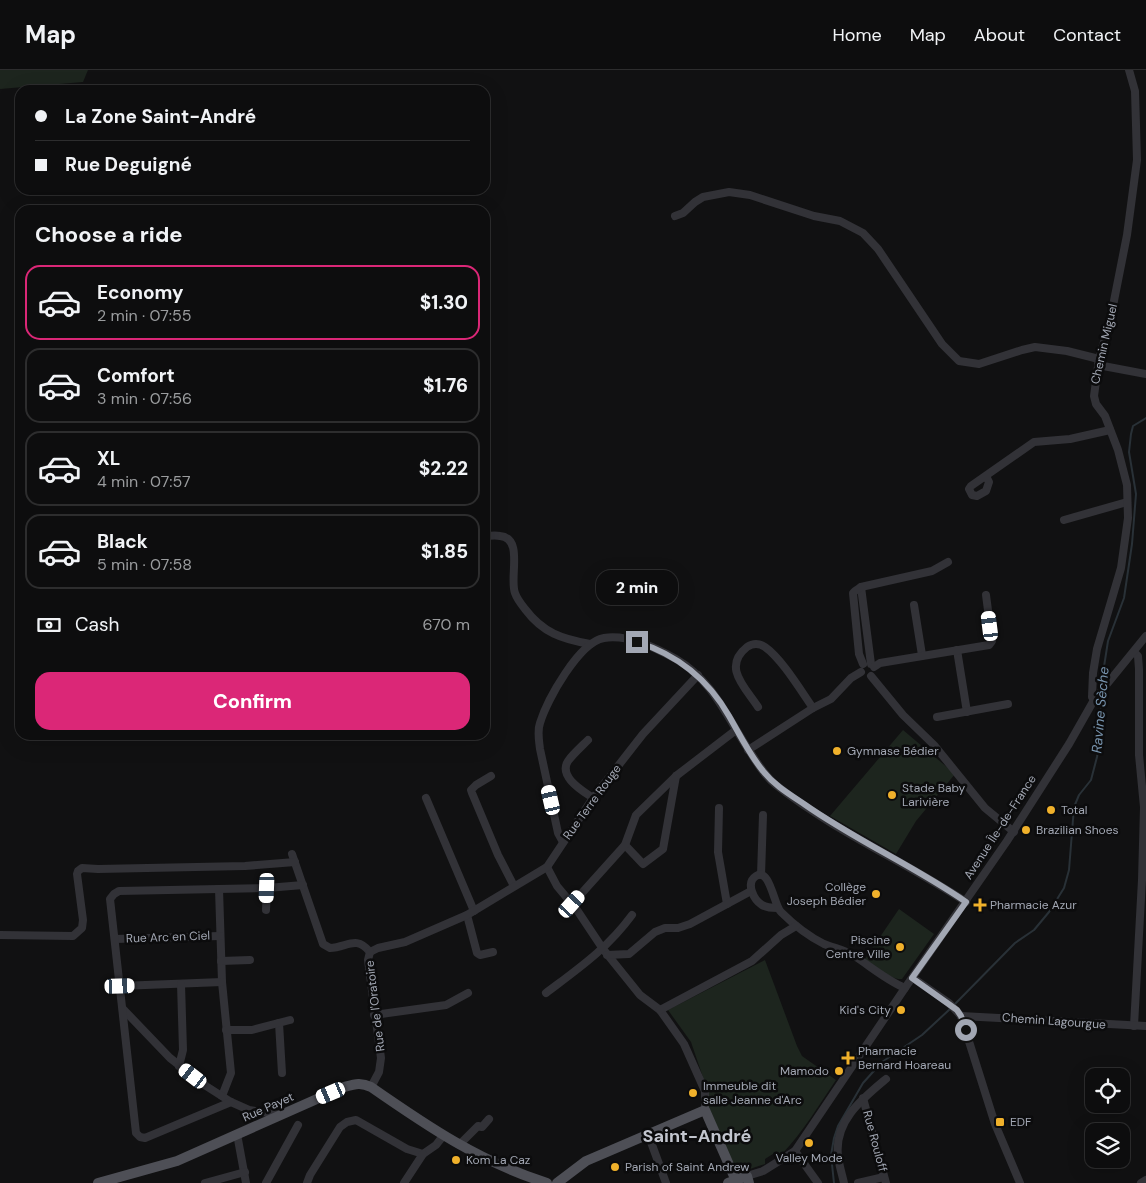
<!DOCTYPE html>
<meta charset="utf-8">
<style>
:root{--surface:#0d0d0e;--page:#161617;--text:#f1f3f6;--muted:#9a9c9e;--line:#2d2d2e;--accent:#db2777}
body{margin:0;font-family:"DM Sans",sans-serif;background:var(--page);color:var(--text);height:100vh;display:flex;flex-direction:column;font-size:19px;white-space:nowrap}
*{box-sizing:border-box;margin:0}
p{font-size:16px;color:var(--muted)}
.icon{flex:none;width:28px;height:28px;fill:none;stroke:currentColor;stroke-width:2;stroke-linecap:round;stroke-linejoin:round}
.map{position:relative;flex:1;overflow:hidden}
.panel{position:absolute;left:15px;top:135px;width:475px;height:535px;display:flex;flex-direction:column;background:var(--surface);border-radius:15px;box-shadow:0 5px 20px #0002,0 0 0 1px var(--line)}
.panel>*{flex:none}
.guide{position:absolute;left:15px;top:15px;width:475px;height:110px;border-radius:15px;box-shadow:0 5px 20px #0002,0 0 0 1px var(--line);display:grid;align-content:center;height:110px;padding:0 20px;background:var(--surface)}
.controls{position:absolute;left:1085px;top:998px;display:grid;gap:10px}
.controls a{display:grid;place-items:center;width:45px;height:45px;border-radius:10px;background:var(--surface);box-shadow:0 5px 20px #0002,0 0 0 1px var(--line);font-size:25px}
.end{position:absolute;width:22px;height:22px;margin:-11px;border:6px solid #a2a7b3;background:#111;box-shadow:0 0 0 2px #111}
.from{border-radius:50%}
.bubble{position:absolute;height:35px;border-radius:15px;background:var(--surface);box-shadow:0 5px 20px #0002,0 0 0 1px var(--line);font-size:16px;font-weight:800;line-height:35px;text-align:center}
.car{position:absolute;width:15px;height:30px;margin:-15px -8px;border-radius:6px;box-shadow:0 0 4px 1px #0007;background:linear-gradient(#fff 24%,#345 0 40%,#fff 0 76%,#345 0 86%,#fff 0)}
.guide b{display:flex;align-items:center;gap:18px;height:48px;font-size:19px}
.guide b+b{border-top:1px solid var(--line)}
.guide i{width:12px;height:12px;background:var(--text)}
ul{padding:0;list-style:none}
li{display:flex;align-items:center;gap:15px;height:75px;margin:0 10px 8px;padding:0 10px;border:2px solid var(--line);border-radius:15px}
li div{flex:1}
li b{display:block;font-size:19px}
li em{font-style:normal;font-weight:800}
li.active{border-color:var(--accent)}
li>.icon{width:45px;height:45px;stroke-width:1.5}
h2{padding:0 20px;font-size:22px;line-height:60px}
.pay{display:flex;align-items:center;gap:12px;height:55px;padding:0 20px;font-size:19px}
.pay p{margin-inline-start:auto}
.primary-button{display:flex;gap:10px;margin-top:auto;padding:10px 20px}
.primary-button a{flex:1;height:58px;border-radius:15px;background:var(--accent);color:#fff;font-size:20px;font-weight:800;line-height:58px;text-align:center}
header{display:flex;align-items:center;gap:30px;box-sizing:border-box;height:70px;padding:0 25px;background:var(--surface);border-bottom:1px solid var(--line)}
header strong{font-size:24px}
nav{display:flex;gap:28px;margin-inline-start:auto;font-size:18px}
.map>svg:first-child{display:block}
</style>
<header>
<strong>Map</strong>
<nav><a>Home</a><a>Map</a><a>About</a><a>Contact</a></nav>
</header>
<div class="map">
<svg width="1146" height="1113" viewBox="0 0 1146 1113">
<rect width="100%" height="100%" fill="#111112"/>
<g fill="#1d251e">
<polygon points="0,0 88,0 83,12 0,19"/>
<polygon points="903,660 955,704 916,751 896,784 830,746"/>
<path d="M899,839L934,864L902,909C890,910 876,896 865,889Z"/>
<path d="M765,890L797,976L802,986L836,1010C819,1035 803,1062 782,1084L776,1082L765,1089V1094L741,1102L736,1097H734L709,1037L708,1022L691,972L668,940Z"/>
</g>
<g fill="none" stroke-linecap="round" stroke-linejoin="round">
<g stroke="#293137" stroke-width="2">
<polyline points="1101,616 1108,571 1124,528 1132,474 1136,424 1129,382 1131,364 1133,356 1146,348"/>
<polyline points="953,936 1015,873 1034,860 1049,842 1064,818 1069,800 1074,737 1079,725 1091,710 1097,687 1100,669 1102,625"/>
<polyline points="834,1113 831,1085 834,1068 838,1056 863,1013 882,992 922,965 950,939"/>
</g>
<g stroke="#323237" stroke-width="8">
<polyline points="675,146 683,143 695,132 703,127 729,122 750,125 814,146 840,151 863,163 878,179 942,274 959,291 979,294 1022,280 1035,277 1067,281 1099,289"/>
<polyline points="1098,295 1146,304"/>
<polyline points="986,406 989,412 986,421 977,426 972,425 969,419 971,416 1034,372 1070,369 1110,360"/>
<polyline points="1064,450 1127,432"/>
<path d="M485,466C490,466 495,465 500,466C524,468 509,508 515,523C517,529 521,534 525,539C543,563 562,569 590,574"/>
<polyline points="861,517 871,594"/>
<polyline points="914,535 922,585"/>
<polyline points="957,580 967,642"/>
<polyline points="1134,582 1138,586 1139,599 1139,685 1144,737 1142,810 1134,956"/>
<polyline points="863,594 859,584 853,523 855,521 861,517 932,501 948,492"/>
<polyline points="874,597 880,593 989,575 992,571 986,525"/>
<polyline points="871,606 903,645 934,675 985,738 1014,762"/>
<polyline points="1094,630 1092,627 1093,603 1097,579 1121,498 1128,448 1127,415 1118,380 1105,346 1096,334 1094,326 1099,289 1110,251 1127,165 1137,90 1135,21 1129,0"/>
<path d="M758,637C745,617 722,597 747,577C753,573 759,573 765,577C782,589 801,621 813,638"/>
<polyline points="937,647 1008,634"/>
<path d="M588,670C581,677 573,684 568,691C558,707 583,721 593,728"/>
<polyline points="748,680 813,638 831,629 851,608 861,602"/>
<polyline points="491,706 476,715 471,720 472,723 498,785 514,816"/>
<polyline points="426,728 474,841"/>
<polyline points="719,738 718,782 727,834"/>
<path d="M563,772L558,763L540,679C539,670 537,661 540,653C547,630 579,572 604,568C628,564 656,578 676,589C714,611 728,650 752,685C759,696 766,707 776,715C834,761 904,791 966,832"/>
<polyline points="625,775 643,794 663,779 676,706"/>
<path d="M292,784L323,874L330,878C348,877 356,865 370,882"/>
<polyline points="547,797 557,816 577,840 603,879 640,925 660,940 684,974 705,1021 705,1040"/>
<polyline points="761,805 763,745"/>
<polyline points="219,819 222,912 231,1003 222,1026"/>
<polyline points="572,834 625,775 636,745 676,706 736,660"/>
<path d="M777,838C772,838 767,838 762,835C754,830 745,813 756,806C770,797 774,836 781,842C794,855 808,866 824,874C834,878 844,880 853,885C870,896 886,910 905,918"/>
<polyline points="266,840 267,818"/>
<polyline points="467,845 477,883 480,885 493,882"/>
<polyline points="0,865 73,866 82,858 83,850 77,804 78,801 82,798 98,799 245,796 295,792"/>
<polyline points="115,869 220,866"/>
<polyline points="370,882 378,878 405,872 467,845 547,797 593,728 643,664 698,605"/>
<polyline points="370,882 368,890 381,988 379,1002 371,1017"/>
<polyline points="607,885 629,884 655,862 665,858 678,858 690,854 751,821"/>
<polyline points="221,891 250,890"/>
<polyline points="913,908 949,933 961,946 995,1054 1020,1113"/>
<polyline points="120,916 222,912"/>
<path d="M546,923C579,898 607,879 632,845"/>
<polyline points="123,939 170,988 206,1016 231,1032 249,1040 281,1045"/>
<polyline points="660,940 752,891 781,865 796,856"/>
<polyline points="374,945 446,935 468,923"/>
<polyline points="961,946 1146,956"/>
<polyline points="279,953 282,1003"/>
<polyline points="226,960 252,960 290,950"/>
<polyline points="179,996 183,980 181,914"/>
<polyline points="863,1028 886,1113"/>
<polyline points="231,1032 145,1068 140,1067 136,1063 110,829 114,824 119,821 267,818 303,815"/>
<polyline points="237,1064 246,1113"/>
<polyline points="648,1064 666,1113"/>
<polyline points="459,1075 478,1056 482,1057 489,1049"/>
<polyline points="795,1081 818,1113"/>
<polyline points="747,1106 763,1101 795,1081 905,918 1007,771 1069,674 1094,630 1146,566"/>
<polyline points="205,1113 245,1102"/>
<polyline points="266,1113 298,1055"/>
<polyline points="307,1113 310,1105 340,1057 347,1052 356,1050 407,1079 423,1084 436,1075 443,1066"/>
<polyline points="404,1113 423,1084"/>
<path d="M844,1113C842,1104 839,1095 838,1086C834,1051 862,1029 886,1009"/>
<polyline points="858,1113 884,1107"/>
<polyline points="1141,1113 1146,1110"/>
</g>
<g stroke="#4e4f56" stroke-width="10">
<path d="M98,1113L177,1091L344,1017C355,1014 361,1012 371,1017C427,1056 480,1092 547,1113"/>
<polyline points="557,1113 586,1091 705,1040 737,1113"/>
<polyline points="728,1113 747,1106 749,1113"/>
</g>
</g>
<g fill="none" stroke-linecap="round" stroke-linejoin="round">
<path stroke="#a2a7b3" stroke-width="6" d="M637,572C678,585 708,609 729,646C740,665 749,684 763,701C774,715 789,724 804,734C855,770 914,796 966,832L912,908L957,940L961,946L966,960"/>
</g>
<g fill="#f0b12b" stroke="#0c0c0d" stroke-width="2">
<circle cx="837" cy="681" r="5"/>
<circle cx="892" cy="725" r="5"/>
<circle cx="1051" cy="740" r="5"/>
<circle cx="1026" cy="760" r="5"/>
<circle cx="876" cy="824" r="5"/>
<path d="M977.5 827.5h5v5h5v5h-5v5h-5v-5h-5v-5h5z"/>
<circle cx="900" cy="877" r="5"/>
<circle cx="901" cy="940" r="5"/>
<path d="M845.5 980.5h5v5h5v5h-5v5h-5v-5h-5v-5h5z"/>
<circle cx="839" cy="1001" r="5"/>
<circle cx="693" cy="1023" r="5"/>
<rect x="995" y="1047" width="10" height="10" rx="2.5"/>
<circle cx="809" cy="1073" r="5"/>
<circle cx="456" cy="1090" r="5"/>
<circle cx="615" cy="1097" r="5"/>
</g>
<g text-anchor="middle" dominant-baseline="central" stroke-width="5" stroke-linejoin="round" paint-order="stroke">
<g font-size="12" fill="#a2a7b3" stroke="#0c0c0d">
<text transform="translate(1104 274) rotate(-77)">Chemin Miguel</text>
<text transform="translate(592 732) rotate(-54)">Rue Terre Rouge</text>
<text transform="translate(1000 757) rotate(-57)">Avenue Île-de-France</text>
<text transform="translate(168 867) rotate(-2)">Rue Arc en Ciel</text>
<text transform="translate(375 936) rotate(-97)">Rue de l'Oratoire</text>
<text transform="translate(1054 951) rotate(4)">Chemin Lagourgue</text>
<text transform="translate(268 1037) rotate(-24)">Rue Payet</text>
<text transform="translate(875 1071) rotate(75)">Rue Rouloff</text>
</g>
<g font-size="12" fill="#a2a7b3" stroke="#0c0c0d" text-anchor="start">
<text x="847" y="681">Gymnase Bédier</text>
<text x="902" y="718">Stade Baby<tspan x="902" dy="14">Larivière</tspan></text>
<text x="1061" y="740">Total</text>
<text x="1036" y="760">Brazilian Shoes</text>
<text x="866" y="817" text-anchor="end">Collège<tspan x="866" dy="14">Joseph Bédier</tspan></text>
<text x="990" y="835">Pharmacie Azur</text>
<text x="890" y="870" text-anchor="end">Piscine<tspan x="890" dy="14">Centre Ville</tspan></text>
<text x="891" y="940" text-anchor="end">Kid's City</text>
<text x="858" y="981">Pharmacie<tspan x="858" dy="14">Bernard Hoareau</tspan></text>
<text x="829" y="1001" text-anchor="end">Mamodo</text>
<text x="703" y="1016">Immeuble dit<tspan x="703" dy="14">salle Jeanne d'Arc</tspan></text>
<text x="1010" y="1052">EDF</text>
<text x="809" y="1088" text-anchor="middle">Valley Mode</text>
<text x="466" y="1090">Kom La Caz</text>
<text x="625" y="1097">Parish of Saint Andrew</text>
</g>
<g font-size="14" font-style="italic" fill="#7894ae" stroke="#0c0c0d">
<text transform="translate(1100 640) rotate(-85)">Ravine Sèche</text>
</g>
<g font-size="18" font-weight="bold" fill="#c3c6cf" stroke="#0c0c0d">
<text x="697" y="1066">Saint-André</text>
</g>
</g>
</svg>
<div class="controls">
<a><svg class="icon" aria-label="locate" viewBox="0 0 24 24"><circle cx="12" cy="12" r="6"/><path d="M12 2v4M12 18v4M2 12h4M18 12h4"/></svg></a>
<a><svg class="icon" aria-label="layers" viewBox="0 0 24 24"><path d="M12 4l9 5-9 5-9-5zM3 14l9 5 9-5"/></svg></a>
</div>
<i class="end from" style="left:966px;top:960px"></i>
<i class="end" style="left:637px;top:572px"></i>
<div class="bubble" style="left:596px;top:500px;width:82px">2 min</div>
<i class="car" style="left:990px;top:556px;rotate:353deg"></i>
<i class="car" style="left:551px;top:730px;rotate:347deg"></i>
<i class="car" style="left:267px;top:818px;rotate:182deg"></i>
<i class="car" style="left:572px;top:834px;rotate:42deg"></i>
<i class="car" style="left:120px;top:916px;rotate:88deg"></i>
<i class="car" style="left:193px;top:1006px;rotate:307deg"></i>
<i class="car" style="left:331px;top:1023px;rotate:247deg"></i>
<div class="guide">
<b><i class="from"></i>La Zone Saint-André</b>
<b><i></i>Rue Deguigné</b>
</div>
<section class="panel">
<h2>Choose a ride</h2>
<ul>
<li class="active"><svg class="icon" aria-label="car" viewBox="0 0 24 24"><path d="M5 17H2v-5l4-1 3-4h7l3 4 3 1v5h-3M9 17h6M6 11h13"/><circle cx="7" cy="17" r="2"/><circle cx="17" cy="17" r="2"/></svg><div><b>Economy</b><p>2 min · 07:55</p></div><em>$1.30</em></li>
<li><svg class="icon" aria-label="car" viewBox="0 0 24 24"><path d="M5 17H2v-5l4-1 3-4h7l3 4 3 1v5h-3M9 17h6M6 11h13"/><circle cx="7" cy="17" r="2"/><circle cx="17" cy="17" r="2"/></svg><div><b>Comfort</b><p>3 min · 07:56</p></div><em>$1.76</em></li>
<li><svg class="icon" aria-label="car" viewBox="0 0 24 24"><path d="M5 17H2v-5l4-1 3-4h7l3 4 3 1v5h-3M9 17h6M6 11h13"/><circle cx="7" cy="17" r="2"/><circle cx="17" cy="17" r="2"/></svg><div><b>XL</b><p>4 min · 07:57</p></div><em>$2.22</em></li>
<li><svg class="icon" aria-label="car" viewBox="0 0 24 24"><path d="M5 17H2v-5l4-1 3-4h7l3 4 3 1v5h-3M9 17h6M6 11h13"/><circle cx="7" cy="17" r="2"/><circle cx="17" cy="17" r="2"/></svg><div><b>Black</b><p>5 min · 07:58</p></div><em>$1.85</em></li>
</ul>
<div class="pay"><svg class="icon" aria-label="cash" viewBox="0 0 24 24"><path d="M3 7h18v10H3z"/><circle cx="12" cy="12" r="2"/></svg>Cash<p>670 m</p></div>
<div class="primary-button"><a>Confirm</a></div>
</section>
</div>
